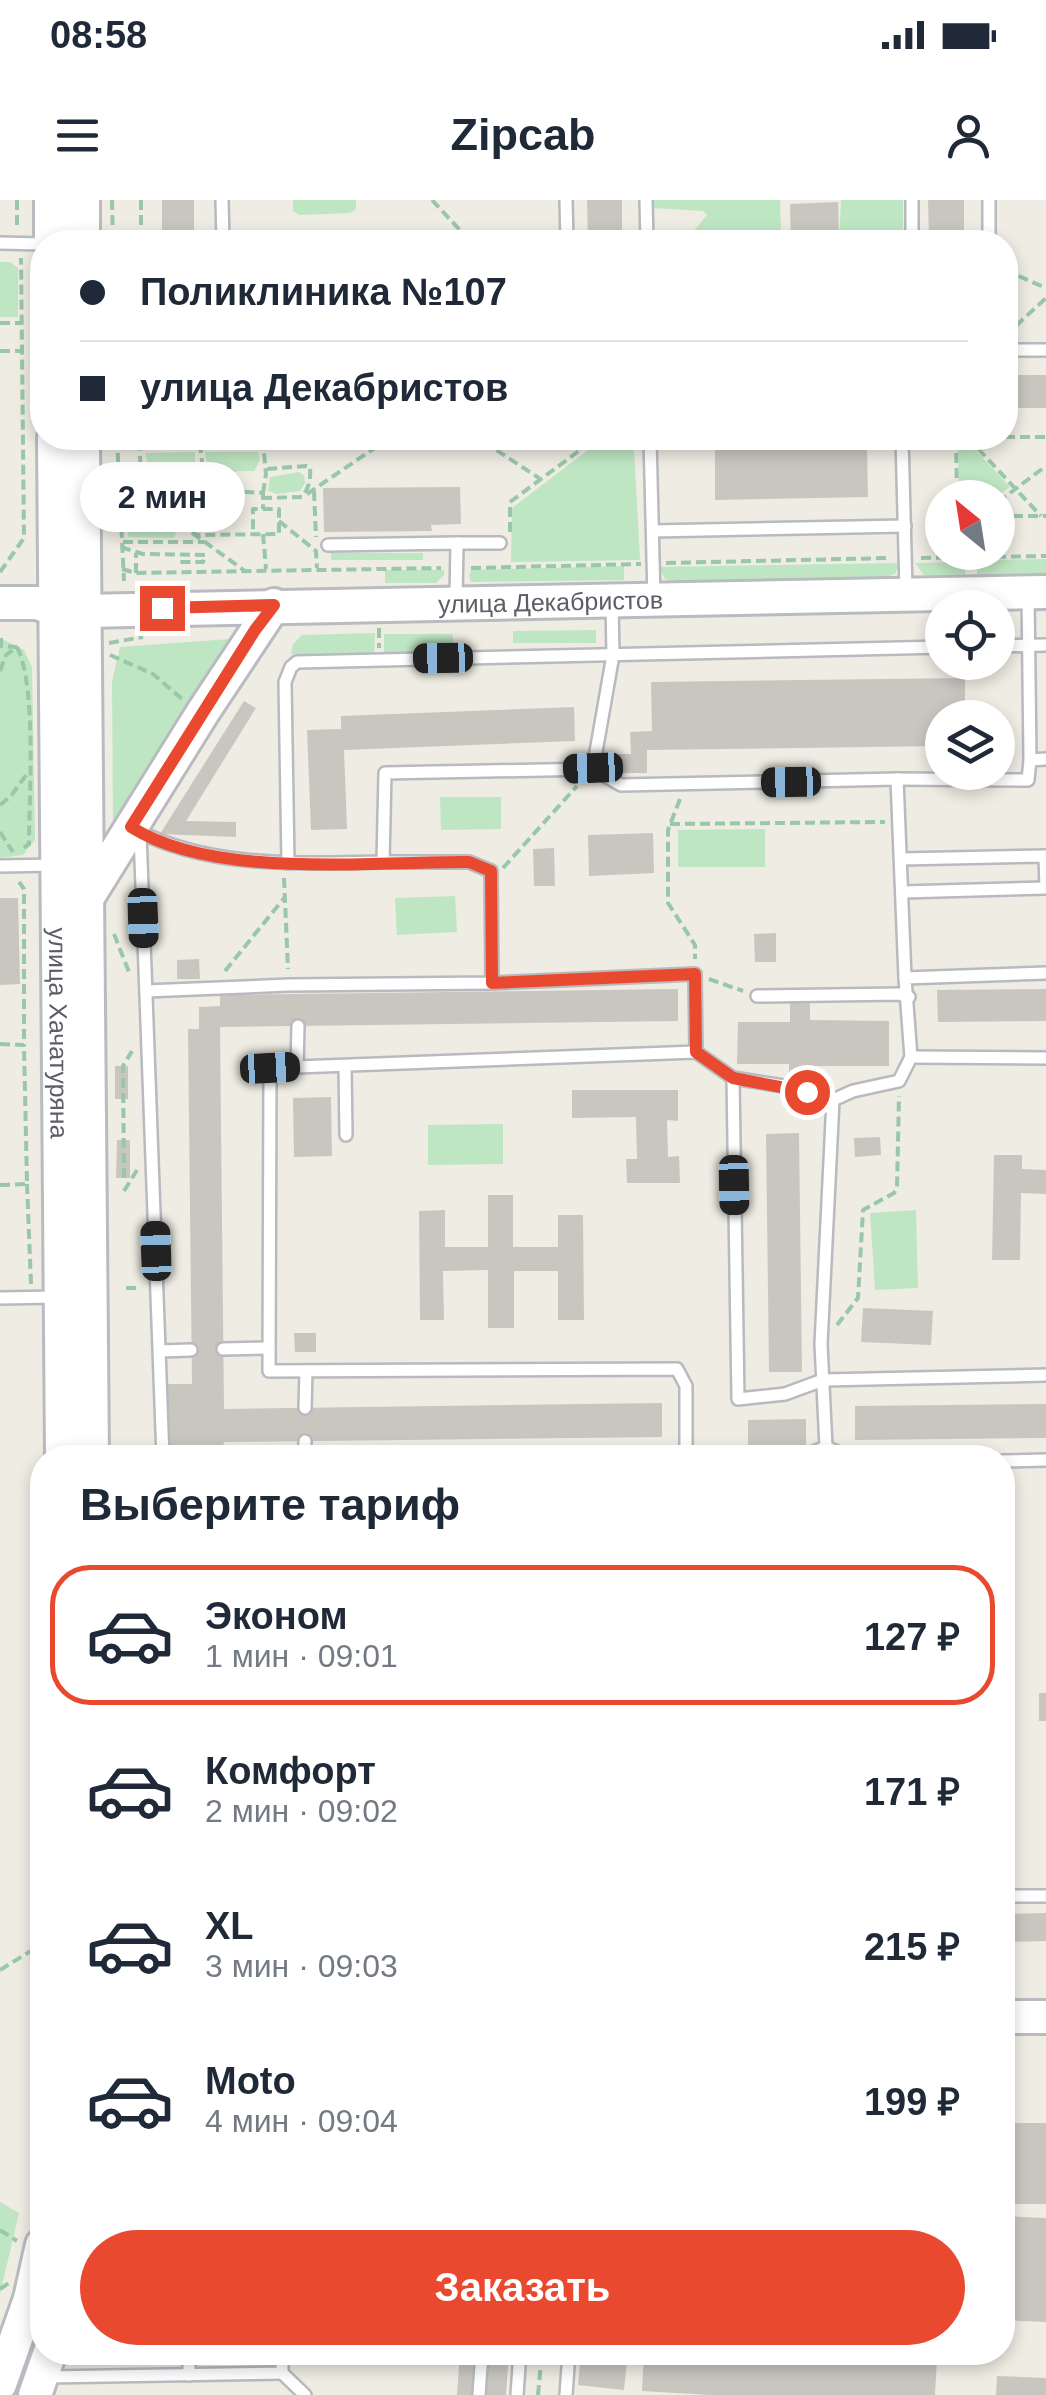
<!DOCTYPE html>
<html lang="ru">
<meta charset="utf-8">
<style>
:root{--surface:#fff;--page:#f6f6f7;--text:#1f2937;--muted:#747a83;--line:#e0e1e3;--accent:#e9492e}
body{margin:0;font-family:Helvetica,sans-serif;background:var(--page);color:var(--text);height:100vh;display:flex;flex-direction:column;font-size:38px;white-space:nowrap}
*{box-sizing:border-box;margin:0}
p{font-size:32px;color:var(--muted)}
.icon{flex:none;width:55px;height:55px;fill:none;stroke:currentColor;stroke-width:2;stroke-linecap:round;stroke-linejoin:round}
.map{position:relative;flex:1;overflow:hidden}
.sheet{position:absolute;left:30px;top:1245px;width:985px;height:920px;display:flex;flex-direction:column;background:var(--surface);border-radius:40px;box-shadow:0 5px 15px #0003}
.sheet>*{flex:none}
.banner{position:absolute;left:30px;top:30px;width:988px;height:220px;border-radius:40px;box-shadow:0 5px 15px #0003;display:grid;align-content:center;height:220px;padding:0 50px;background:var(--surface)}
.needle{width:65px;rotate:330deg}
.fabs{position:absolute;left:925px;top:280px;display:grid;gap:20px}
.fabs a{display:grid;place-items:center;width:90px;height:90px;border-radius:50%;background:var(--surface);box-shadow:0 5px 15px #0003;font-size:50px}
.end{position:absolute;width:45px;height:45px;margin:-22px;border:12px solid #e9492e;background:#fff;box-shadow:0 0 0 5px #fff}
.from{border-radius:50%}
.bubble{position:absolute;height:70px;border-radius:35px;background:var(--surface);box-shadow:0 5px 15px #0003;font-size:32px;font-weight:700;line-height:70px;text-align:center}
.car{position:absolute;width:30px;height:60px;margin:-30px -15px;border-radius:12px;box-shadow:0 0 8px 2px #0007;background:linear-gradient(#222 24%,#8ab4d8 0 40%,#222 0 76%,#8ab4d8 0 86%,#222 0)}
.banner b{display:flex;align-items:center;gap:35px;height:95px;font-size:38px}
.banner b+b{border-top:2px solid var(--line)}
.banner i{width:25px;height:25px;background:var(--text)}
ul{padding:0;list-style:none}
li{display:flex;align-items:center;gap:30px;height:140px;margin:0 20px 15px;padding:0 30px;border:5px solid transparent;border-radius:40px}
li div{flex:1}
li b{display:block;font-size:38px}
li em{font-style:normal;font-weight:700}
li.on{border-color:var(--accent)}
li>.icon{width:90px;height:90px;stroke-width:1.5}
h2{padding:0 50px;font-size:45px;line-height:120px}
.primary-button{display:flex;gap:20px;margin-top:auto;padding:20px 50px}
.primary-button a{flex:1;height:115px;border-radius:60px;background:var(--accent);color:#fff;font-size:40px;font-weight:700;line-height:115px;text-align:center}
.status{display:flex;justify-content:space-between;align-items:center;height:70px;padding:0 50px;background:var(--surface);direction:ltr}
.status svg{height:28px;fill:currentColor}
header{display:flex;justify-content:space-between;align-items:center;height:130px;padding:0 50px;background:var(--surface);font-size:45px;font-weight:700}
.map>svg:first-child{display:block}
</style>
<div class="status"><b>08:58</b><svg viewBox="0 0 49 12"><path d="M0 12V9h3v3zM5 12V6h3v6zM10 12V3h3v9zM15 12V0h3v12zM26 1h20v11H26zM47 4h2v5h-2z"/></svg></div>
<header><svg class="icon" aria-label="menu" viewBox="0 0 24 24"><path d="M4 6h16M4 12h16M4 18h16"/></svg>Zipcab<svg class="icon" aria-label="person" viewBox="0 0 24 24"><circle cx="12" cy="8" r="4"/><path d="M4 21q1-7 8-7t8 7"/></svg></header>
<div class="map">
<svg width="1046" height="2195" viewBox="0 0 1046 2195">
<rect width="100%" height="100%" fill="#eeece3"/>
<g fill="#bfe6c2">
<polygon points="293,0 356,0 356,9 350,13 300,15 293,11"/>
<polygon points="652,0 780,0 781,32 766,32 766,42 697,42 692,33 707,15 703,11 651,8"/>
<polygon points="841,0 903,0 903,41 839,42"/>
<polygon points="0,62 10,62 18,68 18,117 0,117"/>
<polygon points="958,241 967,241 1010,287 996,297 959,297"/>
<polygon points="592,247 634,248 640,360 511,362 512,308"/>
<polygon points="195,252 195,274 189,279 149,270 145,253"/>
<polygon points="205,252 258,252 260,260 254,271 238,271 226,277 207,264"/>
<polygon points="299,272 304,276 305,283 300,291 277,294 268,291 270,277"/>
<polygon points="131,295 176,333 174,338 128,337"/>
<rect x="331" y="353" width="92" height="7"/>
<polygon points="1046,359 1046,376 977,377 977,360"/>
<polygon points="965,362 965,376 924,375 915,363"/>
<polygon points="900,363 895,374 883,378 674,381 665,379 659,367"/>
<polygon points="624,366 624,380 471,382 469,375 471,370"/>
<polygon points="385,370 444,370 444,375 436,383 385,383"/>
<polygon points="596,430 596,443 513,443 513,431"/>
<polygon points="375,433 374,454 291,454 293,444 302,435"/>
<rect x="384" y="434" width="69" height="19"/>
<polygon points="0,438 24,450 32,467 35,640 23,655 0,658"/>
<polygon points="230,439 113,623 112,482 120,447"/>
<polygon points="440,597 501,597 501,629 441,630"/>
<polygon points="765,629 765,667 678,667 678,630"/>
<polygon points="455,696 457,732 397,735 395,698"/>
<polygon points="503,924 503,964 428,965 428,925"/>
<polygon points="916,1010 918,1088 875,1090 870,1013"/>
<polygon points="0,2002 19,2013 0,2094"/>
</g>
<g fill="#c9c6c0">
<rect x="162" y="0" width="32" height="42"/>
<polygon points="587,0 622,0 622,42 588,42"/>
<polygon points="928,0 964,0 964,42 929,42"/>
<polygon points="838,2 839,39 791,42 790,4"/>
<rect x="1005" y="175" width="41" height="33"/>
<polygon points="867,248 868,297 715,300 715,250"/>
<rect x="103" y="283" width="12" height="33"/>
<polygon points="460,287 461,324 431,325 432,331 324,332 323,288"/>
<polygon points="965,478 965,518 942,518 942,546 647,550 647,573 619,573 619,554 631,554 630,532 652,531 651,482"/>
<polygon points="244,501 256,508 186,621 236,622 236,637 160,634"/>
<polygon points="574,507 575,541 344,550 347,629 311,630 307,530 341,529 341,516"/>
<polygon points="653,633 654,673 589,676 588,635"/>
<polygon points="554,648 555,686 534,686 533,649"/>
<polygon points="0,698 18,698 20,784 0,785"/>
<polygon points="776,733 776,762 755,762 754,734"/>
<polygon points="199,759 200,779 177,779 177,760"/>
<polygon points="678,789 678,821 220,827 224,1209 662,1203 662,1237 224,1242 221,1258 169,1258 165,1184 192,1184 188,829 199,829 199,807 220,806 220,795"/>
<polygon points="1046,789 1046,821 938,822 937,790"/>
<polygon points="790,802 810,802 810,820 889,821 889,866 812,866 812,882 789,882 789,864 737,864 738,822 790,822"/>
<rect x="115" y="866" width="13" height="33"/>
<polygon points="572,890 678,890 678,921 667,920 668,957 679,956 680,983 627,983 626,959 637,959 636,917 572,918"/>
<polygon points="331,897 332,956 294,957 293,898"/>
<polygon points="799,933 802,1172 769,1172 766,934"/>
<polygon points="880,937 881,955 855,957 854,938"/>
<polygon points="117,940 130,940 130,978 116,978"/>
<polygon points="994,955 1022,955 1022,969 1046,970 1046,994 1021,993 1020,1060 992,1060"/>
<polygon points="488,995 513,995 513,1047 558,1047 558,1015 583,1015 584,1120 558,1120 558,1071 514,1071 514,1128 488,1128 488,1070 443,1071 444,1120 420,1120 419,1011 445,1010 445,1047 488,1047"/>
<polygon points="863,1108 933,1111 931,1145 861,1142"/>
<polygon points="294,1133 316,1133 316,1152 295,1152"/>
<polygon points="1046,1204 1046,1238 855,1240 855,1206"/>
<polygon points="806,1219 806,1246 748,1247 748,1220"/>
<rect x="1039" y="1493" width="7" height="28"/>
<polygon points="1046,1713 1046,1741 1002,1742 1002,1714"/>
<rect x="1002" y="1923" width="44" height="81"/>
<polygon points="1002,2016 1046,2018 1046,2122 1002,2120"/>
<rect x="224" y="2152" width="30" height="6"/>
<polygon points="460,2152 478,2152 475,2195 457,2195"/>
<polygon points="487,2152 509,2152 506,2195 484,2195"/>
<polygon points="581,2152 628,2152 624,2190 578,2185"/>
<polygon points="644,2152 808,2152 937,2159 935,2195 710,2195 642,2191"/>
<polygon points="997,2176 1046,2178 1046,2195 996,2195"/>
</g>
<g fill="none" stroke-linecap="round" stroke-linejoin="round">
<g stroke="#b8babf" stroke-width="16">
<g id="lane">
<polyline points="222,0 223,42"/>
<polyline points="566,0 567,42"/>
<polyline points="646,0 647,42"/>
<polyline points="989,0 989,42"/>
<polyline points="912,42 912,0"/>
<polyline points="0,43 42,44"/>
<polyline points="1005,150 1046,150"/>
<polyline points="650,238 654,398"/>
<polyline points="902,238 906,390"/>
<polyline points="653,331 905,326"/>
<polyline points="457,343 500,343"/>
<polyline points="328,345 457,343 456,400"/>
<polyline points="1028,394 1030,560"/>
<polyline points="612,402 613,455 593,569 621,585 897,579 905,778"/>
<polyline points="998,446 1046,445"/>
<polyline points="897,579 1028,580 1030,560 1046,559"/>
<path d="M138,631C213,669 300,663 383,662L385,573L593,569"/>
<polyline points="140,633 163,1258"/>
<polyline points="902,659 1045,656 1046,688 903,692"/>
<polyline points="383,662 469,662 491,671 492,783"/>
<polyline points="288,663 285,482 291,467 297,462 942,447"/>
<polyline points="0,666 56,665"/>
<polyline points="146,791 289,785 492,783 695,774 696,852"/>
<polyline points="757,796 899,794 909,797"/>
<polyline points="911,857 1046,858"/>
<polyline points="297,866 298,826"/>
<polyline points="345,867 346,935"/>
<polyline points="733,878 784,886 833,900"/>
<polyline points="0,1098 56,1097"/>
<polyline points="223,1149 269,1148"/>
<polyline points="160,1151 191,1150"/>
<polyline points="305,1208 306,1171"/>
<polyline points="826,1247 821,1144 833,900 853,891 899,881 911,857 905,778 1046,773"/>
<polyline points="304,1258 305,1241"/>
<polyline points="686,1258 686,1186 677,1169 269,1171 270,868 696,852 733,878 738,1199 785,1194 823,1180 1046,1175"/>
<polyline points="798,1258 826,1247 851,1258"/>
<polyline points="1002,1261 1046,1260"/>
<polyline points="1002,1696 1046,1696"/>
<polyline points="189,2152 189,2175"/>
<polyline points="282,2173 305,2195"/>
<polyline points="47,2177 282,2173 282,2152"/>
<polyline points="479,2195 482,2152"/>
<polyline points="517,2195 520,2152"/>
<polyline points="566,2195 569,2152"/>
</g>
</g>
<g stroke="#b9bbc1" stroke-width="38">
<g id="secondary">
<polyline points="51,0 51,42"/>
<polyline points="83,0 83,42"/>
<path id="s1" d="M54,238L62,1258"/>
<polyline points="83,238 92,1258"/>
<path id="s2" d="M0,403H38L56,410L83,411L1046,392"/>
<polyline points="86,700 203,512 274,405"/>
<polyline points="1002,1817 1046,1817"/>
<polyline points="0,2184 30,2099 42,2045"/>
<polyline points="35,2195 50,2152"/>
</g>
</g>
<g stroke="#98c7a9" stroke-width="4" stroke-dasharray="10 5" stroke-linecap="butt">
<polyline points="17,0 17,30"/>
<polyline points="112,0 113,42"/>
<polyline points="141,0 141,42"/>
<polyline points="432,0 471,42"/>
<polyline points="1005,70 1046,88"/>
<polyline points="0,123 22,123"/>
<polyline points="1005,136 1046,98"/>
<polyline points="0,151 22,151"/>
<polyline points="1005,237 1046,237"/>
<polyline points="117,238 124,381"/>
<polyline points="915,238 988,238"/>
<polyline points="956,238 957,298"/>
<polyline points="968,238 1041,316"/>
<polyline points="117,241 139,240 161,244 635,242"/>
<polyline points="139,241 141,272 168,275 188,285 193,284 203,271 230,291 263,293 263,309"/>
<polyline points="484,242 539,278"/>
<polyline points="200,243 203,271 191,302 195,335 279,334 279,309 253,309 253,334"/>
<polyline points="141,272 141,297"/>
<polyline points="119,280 245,371"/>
<polyline points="110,286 116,267"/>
<polyline points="314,291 316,337"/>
<polyline points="263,293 266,274 263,243"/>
<polyline points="307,294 382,243"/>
<path d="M262,298L302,297C309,288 311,279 310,267L306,266L266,269"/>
<polyline points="998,302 1046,266"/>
<polyline points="998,316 1046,316"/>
<polyline points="279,321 316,351 317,368"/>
<polyline points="510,332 510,302 591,242"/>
<polyline points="263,334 266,369"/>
<polyline points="123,342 204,342"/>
<polyline points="121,347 143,354 205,355 203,362 176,362"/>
<polyline points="921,358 1046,356"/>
<polyline points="666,363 891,358"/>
<polyline points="471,368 641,364"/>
<polyline points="122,369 136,373 441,368"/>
<polyline points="0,372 24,338 21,58"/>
<polyline points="136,373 136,353"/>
<polyline points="379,428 379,448"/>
<polyline points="1,438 1,446 17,447"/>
<polyline points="109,443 143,437"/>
<path d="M17,447C37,487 29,596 29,644L20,650"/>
<polyline points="110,455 153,474 182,499"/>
<polyline points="0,471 6,455 17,447"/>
<polyline points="680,599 668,630 668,703 695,745 695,759"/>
<polyline points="0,605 11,596 29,571"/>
<polyline points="670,624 885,622"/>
<polyline points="0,632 13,652"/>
<polyline points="503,668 577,586"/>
<polyline points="284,678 288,769"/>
<polyline points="114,734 129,772"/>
<polyline points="225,771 285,697"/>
<polyline points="709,779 743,791"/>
<polyline points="0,844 24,845 24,689 19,682"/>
<polyline points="124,978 123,866 132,851"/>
<polyline points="27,984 31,1084"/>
<polyline points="0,985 27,984 24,845"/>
<polyline points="124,991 137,970"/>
<polyline points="126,1088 141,1088"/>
<polyline points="837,1125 858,1098 863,1010 894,993 897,987 899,896"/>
<polyline points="0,1770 42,1744"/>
<polyline points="0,2030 17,2041"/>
<polyline points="0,2089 9,2083"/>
<polyline points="538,2195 542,2152"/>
</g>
<use href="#lane" stroke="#fff" stroke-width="11"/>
<use href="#secondary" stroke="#fff" stroke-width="32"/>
</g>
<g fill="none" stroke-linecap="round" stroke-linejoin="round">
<path stroke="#e9492e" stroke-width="12" d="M162,408L274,405L255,430L131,627C215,680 371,661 469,662L491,671L492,783L695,774L696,852L733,878L807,892"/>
</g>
<g text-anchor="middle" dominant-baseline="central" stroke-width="9" stroke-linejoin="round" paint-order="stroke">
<g font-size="25" fill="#5b5e64" stroke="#fff">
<text stroke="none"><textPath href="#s2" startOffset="552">улица Декабристов</textPath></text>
<text stroke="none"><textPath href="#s1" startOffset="595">улица Хачатуряна</textPath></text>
</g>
</g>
</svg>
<div class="fabs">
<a><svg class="needle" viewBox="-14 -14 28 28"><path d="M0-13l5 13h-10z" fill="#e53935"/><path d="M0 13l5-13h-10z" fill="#747a83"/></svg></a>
<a><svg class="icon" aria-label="locate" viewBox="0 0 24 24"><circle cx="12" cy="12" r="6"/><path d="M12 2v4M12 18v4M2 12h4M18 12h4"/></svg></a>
<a><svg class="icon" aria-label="layers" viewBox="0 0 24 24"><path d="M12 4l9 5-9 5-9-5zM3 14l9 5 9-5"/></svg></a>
</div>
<i class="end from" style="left:807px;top:892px"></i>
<i class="end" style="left:162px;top:408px"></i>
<div class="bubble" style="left:80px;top:262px;width:165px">2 мин</div>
<i class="car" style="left:443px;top:458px;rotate:269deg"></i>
<i class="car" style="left:593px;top:568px;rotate:268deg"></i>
<i class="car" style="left:791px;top:582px;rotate:269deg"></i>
<i class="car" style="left:143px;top:718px;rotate:178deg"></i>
<i class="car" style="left:270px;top:868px;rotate:87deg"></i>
<i class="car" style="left:734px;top:985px;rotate:179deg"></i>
<i class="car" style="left:156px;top:1051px;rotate:358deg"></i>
<div class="banner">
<b><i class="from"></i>Поликлиника №107</b>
<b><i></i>улица Декабристов</b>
</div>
<section class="sheet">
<h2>Выберите тариф</h2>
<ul>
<li class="on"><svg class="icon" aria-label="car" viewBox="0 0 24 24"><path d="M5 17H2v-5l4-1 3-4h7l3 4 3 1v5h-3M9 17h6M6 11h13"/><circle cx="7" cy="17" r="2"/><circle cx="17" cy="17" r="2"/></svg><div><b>Эконом</b><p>1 мин · 09:01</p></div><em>127 ₽</em></li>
<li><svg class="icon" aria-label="car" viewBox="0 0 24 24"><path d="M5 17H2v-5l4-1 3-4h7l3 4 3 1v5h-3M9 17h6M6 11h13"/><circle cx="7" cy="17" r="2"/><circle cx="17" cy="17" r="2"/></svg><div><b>Комфорт</b><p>2 мин · 09:02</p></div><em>171 ₽</em></li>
<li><svg class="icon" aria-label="car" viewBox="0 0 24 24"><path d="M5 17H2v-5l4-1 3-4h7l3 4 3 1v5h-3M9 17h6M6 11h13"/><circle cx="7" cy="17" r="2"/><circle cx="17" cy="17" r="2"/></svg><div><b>XL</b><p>3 мин · 09:03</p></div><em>215 ₽</em></li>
<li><svg class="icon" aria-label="car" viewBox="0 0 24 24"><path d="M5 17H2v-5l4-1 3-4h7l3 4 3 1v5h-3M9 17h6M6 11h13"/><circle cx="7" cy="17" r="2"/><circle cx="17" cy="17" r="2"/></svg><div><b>Moto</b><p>4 мин · 09:04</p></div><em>199 ₽</em></li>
</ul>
<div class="primary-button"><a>Заказать</a></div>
</section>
</div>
